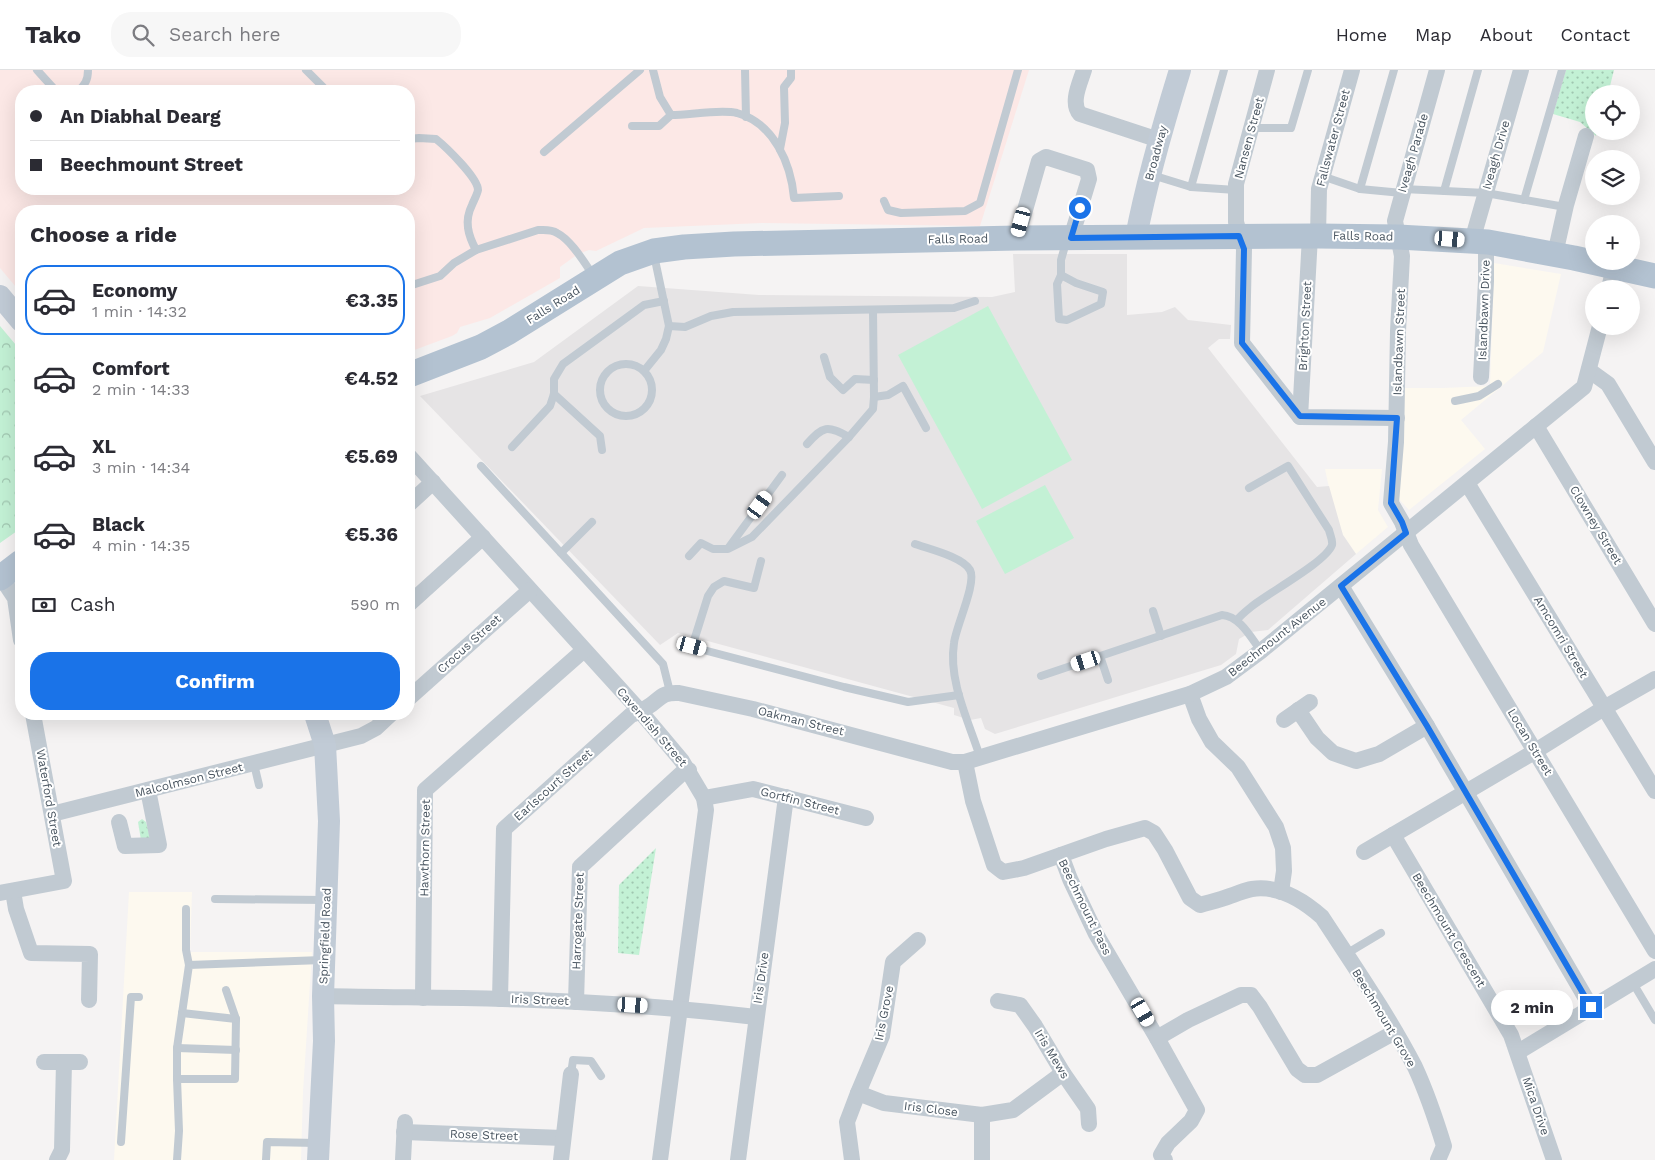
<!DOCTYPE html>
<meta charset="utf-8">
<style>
:root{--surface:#fff;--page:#f7f7f7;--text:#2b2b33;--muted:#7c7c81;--line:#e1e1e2;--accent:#1a73e8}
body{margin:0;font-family:"Work Sans",sans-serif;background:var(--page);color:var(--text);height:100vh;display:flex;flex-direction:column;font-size:19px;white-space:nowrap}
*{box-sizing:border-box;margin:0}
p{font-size:16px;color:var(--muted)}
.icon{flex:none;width:28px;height:28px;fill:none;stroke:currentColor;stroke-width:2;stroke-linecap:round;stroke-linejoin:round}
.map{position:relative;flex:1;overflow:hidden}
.panel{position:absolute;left:15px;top:135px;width:400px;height:515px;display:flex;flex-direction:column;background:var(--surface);border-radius:20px;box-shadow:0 5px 20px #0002}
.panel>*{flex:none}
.hud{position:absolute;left:15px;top:15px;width:400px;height:110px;border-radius:20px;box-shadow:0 5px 20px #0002;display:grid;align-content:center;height:110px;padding:0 15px;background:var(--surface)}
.fabs{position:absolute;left:1585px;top:15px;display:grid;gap:10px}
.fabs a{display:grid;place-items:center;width:55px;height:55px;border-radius:50%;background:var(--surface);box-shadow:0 5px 20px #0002;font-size:25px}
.end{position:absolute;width:22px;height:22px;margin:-11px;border:6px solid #1a73e8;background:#fff;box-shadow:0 0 0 2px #fff}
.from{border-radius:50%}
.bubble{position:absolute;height:35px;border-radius:18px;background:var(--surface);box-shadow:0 5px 20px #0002;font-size:16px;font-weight:700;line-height:35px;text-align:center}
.car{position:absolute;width:15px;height:30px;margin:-15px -8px;border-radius:6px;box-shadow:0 0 4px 1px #0007;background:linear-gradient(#fff 24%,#345 0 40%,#fff 0 76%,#345 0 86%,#fff 0)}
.hud b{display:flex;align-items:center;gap:18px;height:48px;font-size:19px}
.hud b+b{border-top:1px solid var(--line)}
.hud i{width:12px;height:12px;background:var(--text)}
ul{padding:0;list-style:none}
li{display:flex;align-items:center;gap:15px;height:70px;margin:0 10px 8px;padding:0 5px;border:2px solid transparent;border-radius:20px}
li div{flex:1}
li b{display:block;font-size:19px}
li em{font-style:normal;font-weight:700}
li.on{border-color:var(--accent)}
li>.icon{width:45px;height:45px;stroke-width:1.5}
h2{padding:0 15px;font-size:22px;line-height:60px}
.pay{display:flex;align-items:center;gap:12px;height:55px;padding:0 15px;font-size:19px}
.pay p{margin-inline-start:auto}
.action{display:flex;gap:10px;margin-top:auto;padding:10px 15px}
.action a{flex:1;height:58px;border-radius:20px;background:var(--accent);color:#fff;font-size:20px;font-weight:700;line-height:58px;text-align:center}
header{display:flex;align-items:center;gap:30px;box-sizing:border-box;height:70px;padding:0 25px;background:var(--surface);border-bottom:1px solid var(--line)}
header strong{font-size:24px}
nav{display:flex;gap:28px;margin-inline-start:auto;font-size:18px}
.search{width:350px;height:45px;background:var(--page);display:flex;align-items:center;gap:12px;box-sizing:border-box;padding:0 18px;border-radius:20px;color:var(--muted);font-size:19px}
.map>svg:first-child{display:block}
</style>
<header>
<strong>Tako</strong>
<div class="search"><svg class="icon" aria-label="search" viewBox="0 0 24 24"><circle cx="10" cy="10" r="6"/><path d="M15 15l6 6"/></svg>Search here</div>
<nav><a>Home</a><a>Map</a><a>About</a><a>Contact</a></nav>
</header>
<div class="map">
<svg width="1655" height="1090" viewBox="0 0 1655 1090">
<defs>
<pattern id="grass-dots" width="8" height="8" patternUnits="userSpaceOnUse" patternTransform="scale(1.25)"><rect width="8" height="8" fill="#c3f1d5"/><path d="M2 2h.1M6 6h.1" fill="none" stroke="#a0c6b0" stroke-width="1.8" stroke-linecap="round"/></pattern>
<pattern id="park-crowns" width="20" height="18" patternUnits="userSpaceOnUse" patternTransform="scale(1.25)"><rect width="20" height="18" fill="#c3f1d5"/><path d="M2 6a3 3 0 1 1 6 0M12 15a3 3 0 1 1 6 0" fill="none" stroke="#a0c6b0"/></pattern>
</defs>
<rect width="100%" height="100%" fill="#f5f3f3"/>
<g fill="#fdf9ef">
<polygon points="1494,193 1561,204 1543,282 1461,350 1485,379 1409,440 1397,427 1405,318 1443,318 1490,316"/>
<polygon points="1325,399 1382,399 1378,440 1388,457 1356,484 1343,465 1332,432"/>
<polygon points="129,822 192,822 190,882 312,882 303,1022 301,1090 114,1090"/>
</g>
<polygon fill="#e6e4e5" points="1013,184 1127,184 1127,245 1162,242 1175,237 1188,250 1231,255 1230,269 1219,269 1208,278 1317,417 1329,416 1343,465 1356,484 1268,560 1251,562 1239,569 1236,584 1221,595 995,664 985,659 981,648 970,650 954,645 954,638 678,563 660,575 420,326 534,292 638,216 759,225 992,227 1015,222"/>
<path fill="#fce8e6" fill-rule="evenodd" d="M0,0H1029L980,156L762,153L644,158L596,181L589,180L578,184L560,197V208L490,248L460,257L457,263L452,266L409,282V141H21V223L0,198ZM21,21H409V119H21Z"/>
<g fill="url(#grass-dots)">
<polygon points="1566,0 1614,0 1608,24 1594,24 1594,61 1597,61 1596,66 1580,52 1553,44"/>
<polygon points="142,749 146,752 150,767 149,771 141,770 138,752"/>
<polygon points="656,778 639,885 618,883 619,815"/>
</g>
<polygon fill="url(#park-crowns)" points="0,256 21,281 21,461 17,461 0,473"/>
<g fill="#c3f1d5">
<polygon points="988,236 1072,390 982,439 898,285"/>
<polygon points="1045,415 1074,468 1005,504 976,451"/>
</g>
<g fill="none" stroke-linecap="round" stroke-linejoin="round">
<g stroke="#c1cad2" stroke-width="8">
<polyline points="37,0 56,21"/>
<polyline points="306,0 327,21"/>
<polyline points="745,0 746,47"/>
<path d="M78,21C85,15 88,10 88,0"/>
<path d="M671,45C690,45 720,39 737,43C774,53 791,94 794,128L839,126"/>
<polyline points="632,56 659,56 671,45 660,27 653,0"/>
<polyline points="1251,58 1291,58 1308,0"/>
<path d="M409,69L419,68L436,69C446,77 478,108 478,120C477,125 474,130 472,135C464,151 468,165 476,180"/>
<polyline points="780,79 785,53 784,17 791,8 791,0"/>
<polyline points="544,82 640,0"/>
<polyline points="1152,105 1191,117 1236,120"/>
<polyline points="1322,106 1360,119 1402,123"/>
<polyline points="1191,117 1224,0"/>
<polyline points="1360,119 1394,0"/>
<polyline points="1403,119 1486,123 1565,137"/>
<polyline points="1444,121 1478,0"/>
<polyline points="1524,130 1562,0"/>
<polyline points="884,131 888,140 901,143 965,141 980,133 1018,0"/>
<polyline points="1061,205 1076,213 1103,222 1101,234 1067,250 1059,249 1057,214 1061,205 1061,190 1065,176 1068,172"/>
<path d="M409,216L440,206L454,193L476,180L538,160C545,160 551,159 557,163C571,170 584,192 593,205"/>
<polyline points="669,256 685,257 711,246 733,242 954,238 975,231"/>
<polyline points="824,287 830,307 843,320 855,309 874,310"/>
<circle cx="626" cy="320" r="26"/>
<polyline points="644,301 661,280 666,269 669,256 654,185"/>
<polyline points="554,324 600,366 602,380"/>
<polyline points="874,327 888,325 903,316 926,358"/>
<polyline points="1455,331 1479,326 1498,314"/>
<path d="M807,374C823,356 827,355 849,367"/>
<polyline points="512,377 550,336 554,324 554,309 563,294 644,235 664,231"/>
<polyline points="481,396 663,594 670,622"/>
<path d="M915,474C929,479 963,487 970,500C977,513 956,556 954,573C948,611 969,652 980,687"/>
<polyline points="729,477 782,405"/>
<polyline points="561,483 592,452"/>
<polyline points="689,486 701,473 713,479 728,479 752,467 849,367 873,339 874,327 873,241"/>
<polyline points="761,491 754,518 724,511 714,517 708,526 692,577 844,617 908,632 959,625"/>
<polyline points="1153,541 1161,566"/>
<path d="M1237,550C1241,545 1246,541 1251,537C1268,523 1326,492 1332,475C1333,470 1330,465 1329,460L1288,396L1249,418"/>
<polyline points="1100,586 1108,610"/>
<path d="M1041,606L1222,545C1240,546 1251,568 1261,581"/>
<polyline points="254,694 259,715"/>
<polyline points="215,829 324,830"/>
<polyline points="186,839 186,880 189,895"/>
<polyline points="1346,884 1381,863"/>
<polyline points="1633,913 1655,950"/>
<polyline points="226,920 236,949 235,1009 177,1009 177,978 189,895 322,890"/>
<polyline points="182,943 236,949"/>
<polyline points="177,978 236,980"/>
<polyline points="571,1004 573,990 591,991 601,1006"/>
<polyline points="177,1009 179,1061 177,1090"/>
<polyline points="121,1072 131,927 139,927"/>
<polyline points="266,1090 267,1072 317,1073"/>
</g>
<g stroke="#c1cad2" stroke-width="16">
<path d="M1084,0C1080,13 1070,33 1080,44L1159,70"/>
<polyline points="1267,0 1236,114 1236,152 1244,179 1242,273 1300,347 1397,348"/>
<polyline points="1437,0 1395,151 1402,186 1398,261 1396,372 1391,433 1402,452 1411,475 1655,881"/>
<polyline points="1318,166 1319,119 1352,0"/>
<polyline points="1017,168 1039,91 1046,87 1087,100 1089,109 1071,168"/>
<polyline points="1472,171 1521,0"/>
<polyline points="1555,184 1566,135 1586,66"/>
<polyline points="1609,219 1614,196"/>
<polyline points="1590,301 1608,314 1655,392"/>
<polyline points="1481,307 1486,211 1486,185 1488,172"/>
<polyline points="1300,347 1310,166"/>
<polyline points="1536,356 1655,554"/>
<polyline points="409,386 640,641 682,691 704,728 706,740 660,1090"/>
<polyline points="1467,413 1655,721"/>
<polyline points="409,434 433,412"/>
<polyline points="1,507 15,528 21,570"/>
<polyline points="1341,516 1427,656 1591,937"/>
<polyline points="409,534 483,467"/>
<polyline points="1190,624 1199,649 1212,672 1238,697 1276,757 1283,778 1284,801 1281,822"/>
<polyline points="409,628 530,520"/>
<polyline points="1298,640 1317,668 1333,683 1356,691 1379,684 1427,656"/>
<polyline points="1284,650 1310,632"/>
<path d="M965,692L973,731L994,795L1003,802L1024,798L1106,769L1145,758L1154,763L1165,780L1190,828L1200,835C1210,832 1220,830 1230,826C1237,824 1245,820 1252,819C1279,815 1303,830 1322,847C1354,896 1388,945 1415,997C1427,1023 1436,1050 1444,1076L1438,1090"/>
<polyline points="704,728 753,719 866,748"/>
<polyline points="52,744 361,666 376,658 391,644"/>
<polyline points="119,752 125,776 159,775 148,720"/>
<polyline points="1393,765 1511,965 1554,1090"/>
<polyline points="1364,782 1529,685 1604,638 1655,609"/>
<polyline points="1061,785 1070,809 1096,864 1157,968 1197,1040 1191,1051 1168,1073 1161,1085 1165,1090"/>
<polyline points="13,821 16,839 31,883 90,884 89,930"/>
<polyline points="0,823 64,811 33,644"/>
<path d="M323,926C408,928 493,927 578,932C637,935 697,940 756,947"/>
<polyline points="423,928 425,720 584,580"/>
<path d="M500,929L504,759L631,645C636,643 642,641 646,638C661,630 659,622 679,623L753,639L952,692H965L1190,624L1226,607L1261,581L1584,317L1600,256"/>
<polyline points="998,931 1020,935 1035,956 1063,1003 1088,1039 1089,1054"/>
<polyline points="576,932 580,797 681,704 689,700"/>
<polyline points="1157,968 1188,950 1241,925 1251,925 1260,937 1297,999 1305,1005 1317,1005 1395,962"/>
<polyline points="1518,982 1655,899"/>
<polyline points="44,992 64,992"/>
<polyline points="858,1023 884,1033 982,1045 1013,1040 1063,1003"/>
<polyline points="982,1045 982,1090"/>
<polyline points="404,1062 563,1068"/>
<polyline points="57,1090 62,1080 64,992 80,992"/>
<polyline points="403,1090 405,1052"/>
<polyline points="561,1090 571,1004"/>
<polyline points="738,1090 786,727"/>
<polyline points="852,1090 847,1052 858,1023 882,966 893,892 918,870"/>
</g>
<g stroke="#c1cbd6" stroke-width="22">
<path d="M1136,167C1147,110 1163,55 1180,0"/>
<polyline points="0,226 21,251"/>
<polyline points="315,644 325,675 329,751 323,926 324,971 318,1090"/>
</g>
<g stroke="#b3c2d1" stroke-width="25">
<polyline points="409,305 481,277 509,262 620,193 654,181 684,177 734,174 1017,168 1318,166 1398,167 1488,172 1574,188 1655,206"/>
<polyline points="0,508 21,492"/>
</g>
</g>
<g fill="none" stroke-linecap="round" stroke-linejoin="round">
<polyline stroke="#1a73e8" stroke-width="6" points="1080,138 1071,168 1239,166 1244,179 1242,273 1300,346 1397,348 1391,433 1402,452 1406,463 1341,516 1427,656 1591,937"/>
</g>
<g text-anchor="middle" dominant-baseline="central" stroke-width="4" stroke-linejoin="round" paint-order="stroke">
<g font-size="12" fill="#4a5661" stroke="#fff">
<text transform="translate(1249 68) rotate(-75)">Nansen Street</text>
<text transform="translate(1333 68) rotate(-75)">Fallswater Street</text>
<text transform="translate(1156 83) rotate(-75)">Broadway</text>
<text transform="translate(1413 83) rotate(-74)">Iveagh Parade</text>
<text transform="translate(1496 85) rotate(-74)">Iveagh Drive</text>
<text transform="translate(1363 166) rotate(1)">Falls Road</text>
<text transform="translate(958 169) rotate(-1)">Falls Road</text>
<text transform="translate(553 235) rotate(-32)">Falls Road</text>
<text transform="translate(1484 240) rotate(-88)">Islandbawn Drive</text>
<text transform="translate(1305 256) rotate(-87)">Brighton Street</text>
<text transform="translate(1399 272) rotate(-88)">Islandbawn Street</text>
<text transform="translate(1596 455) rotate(59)">Clowney Street</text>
<text transform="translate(1277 567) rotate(-38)">Beechmount Avenue</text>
<text transform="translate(1561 567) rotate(59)">Amcomri Street</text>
<text transform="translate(469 574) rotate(-42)">Crocus Street</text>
<text transform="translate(801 651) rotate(14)">Oakman Street</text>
<text transform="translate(652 657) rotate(49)">Cavendish Street</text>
<text transform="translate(1530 672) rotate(59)">Locan Street</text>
<text transform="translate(189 710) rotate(-14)">Malcolmson Street</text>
<text transform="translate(553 715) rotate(-42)">Earlscourt Street</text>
<text transform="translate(49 728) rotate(80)">Waterford Street</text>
<text transform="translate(800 731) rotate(14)">Gortfin Street</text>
<text transform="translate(425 778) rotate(-89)">Hawthorn Street</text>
<text transform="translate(1085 837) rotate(64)">Beechmount Pass</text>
<text transform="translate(578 851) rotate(-88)">Harrogate Street</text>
<text transform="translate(1449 860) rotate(59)">Beechmount Crescent</text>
<text transform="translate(325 866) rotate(-88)">Springfield Road</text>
<text transform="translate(761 908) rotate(-82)">Iris Drive</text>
<text transform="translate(540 930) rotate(2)">Iris Street</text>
<text transform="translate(884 943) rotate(-79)">Iris Grove</text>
<text transform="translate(1384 948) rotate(59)">Beechmount Grove</text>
<text transform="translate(1052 984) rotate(59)">Iris Mews</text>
<text transform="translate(1536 1036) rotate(71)">Mica Drive</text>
<text transform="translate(931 1039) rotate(7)">Iris Close</text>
<text transform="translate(484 1065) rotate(2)">Rose Street</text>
</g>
</g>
</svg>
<div class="fabs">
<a><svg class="icon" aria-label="locate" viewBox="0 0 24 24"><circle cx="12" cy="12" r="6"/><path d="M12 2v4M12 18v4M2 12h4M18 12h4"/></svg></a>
<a><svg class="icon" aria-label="layers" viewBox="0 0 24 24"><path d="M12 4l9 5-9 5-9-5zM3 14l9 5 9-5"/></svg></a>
<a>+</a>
<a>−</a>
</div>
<i class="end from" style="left:1080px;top:138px"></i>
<i class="end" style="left:1591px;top:937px"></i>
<div class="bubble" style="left:1491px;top:920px;width:82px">2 min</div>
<i class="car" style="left:1021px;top:152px;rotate:195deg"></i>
<i class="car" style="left:1450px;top:169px;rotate:95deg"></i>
<i class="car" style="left:760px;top:435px;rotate:36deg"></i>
<i class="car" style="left:692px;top:576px;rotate:105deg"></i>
<i class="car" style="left:1086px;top:591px;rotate:252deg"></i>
<i class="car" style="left:633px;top:935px;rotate:93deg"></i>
<i class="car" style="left:1143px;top:942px;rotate:150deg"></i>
<div class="hud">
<b><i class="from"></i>An Diabhal Dearg</b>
<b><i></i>Beechmount Street</b>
</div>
<section class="panel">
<h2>Choose a ride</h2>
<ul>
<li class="on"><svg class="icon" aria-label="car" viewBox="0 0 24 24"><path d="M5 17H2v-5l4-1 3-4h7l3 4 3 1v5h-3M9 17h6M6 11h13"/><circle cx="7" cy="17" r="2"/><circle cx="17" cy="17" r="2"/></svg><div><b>Economy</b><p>1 min · 14:32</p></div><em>€3.35</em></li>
<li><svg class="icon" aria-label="car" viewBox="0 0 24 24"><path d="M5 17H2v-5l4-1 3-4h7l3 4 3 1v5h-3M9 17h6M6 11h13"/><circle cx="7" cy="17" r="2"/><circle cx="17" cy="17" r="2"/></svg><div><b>Comfort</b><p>2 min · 14:33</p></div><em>€4.52</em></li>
<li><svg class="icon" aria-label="car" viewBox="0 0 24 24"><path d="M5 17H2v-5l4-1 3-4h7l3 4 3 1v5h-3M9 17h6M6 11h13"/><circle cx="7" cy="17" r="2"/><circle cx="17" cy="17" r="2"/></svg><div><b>XL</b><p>3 min · 14:34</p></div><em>€5.69</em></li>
<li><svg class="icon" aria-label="car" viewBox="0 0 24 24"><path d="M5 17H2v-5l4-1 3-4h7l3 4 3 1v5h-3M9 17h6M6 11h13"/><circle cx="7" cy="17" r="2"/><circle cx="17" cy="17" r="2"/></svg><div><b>Black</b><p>4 min · 14:35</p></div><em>€5.36</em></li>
</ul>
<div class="pay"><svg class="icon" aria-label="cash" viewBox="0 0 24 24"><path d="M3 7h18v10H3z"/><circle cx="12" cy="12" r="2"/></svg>Cash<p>590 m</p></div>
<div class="action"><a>Confirm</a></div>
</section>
</div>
